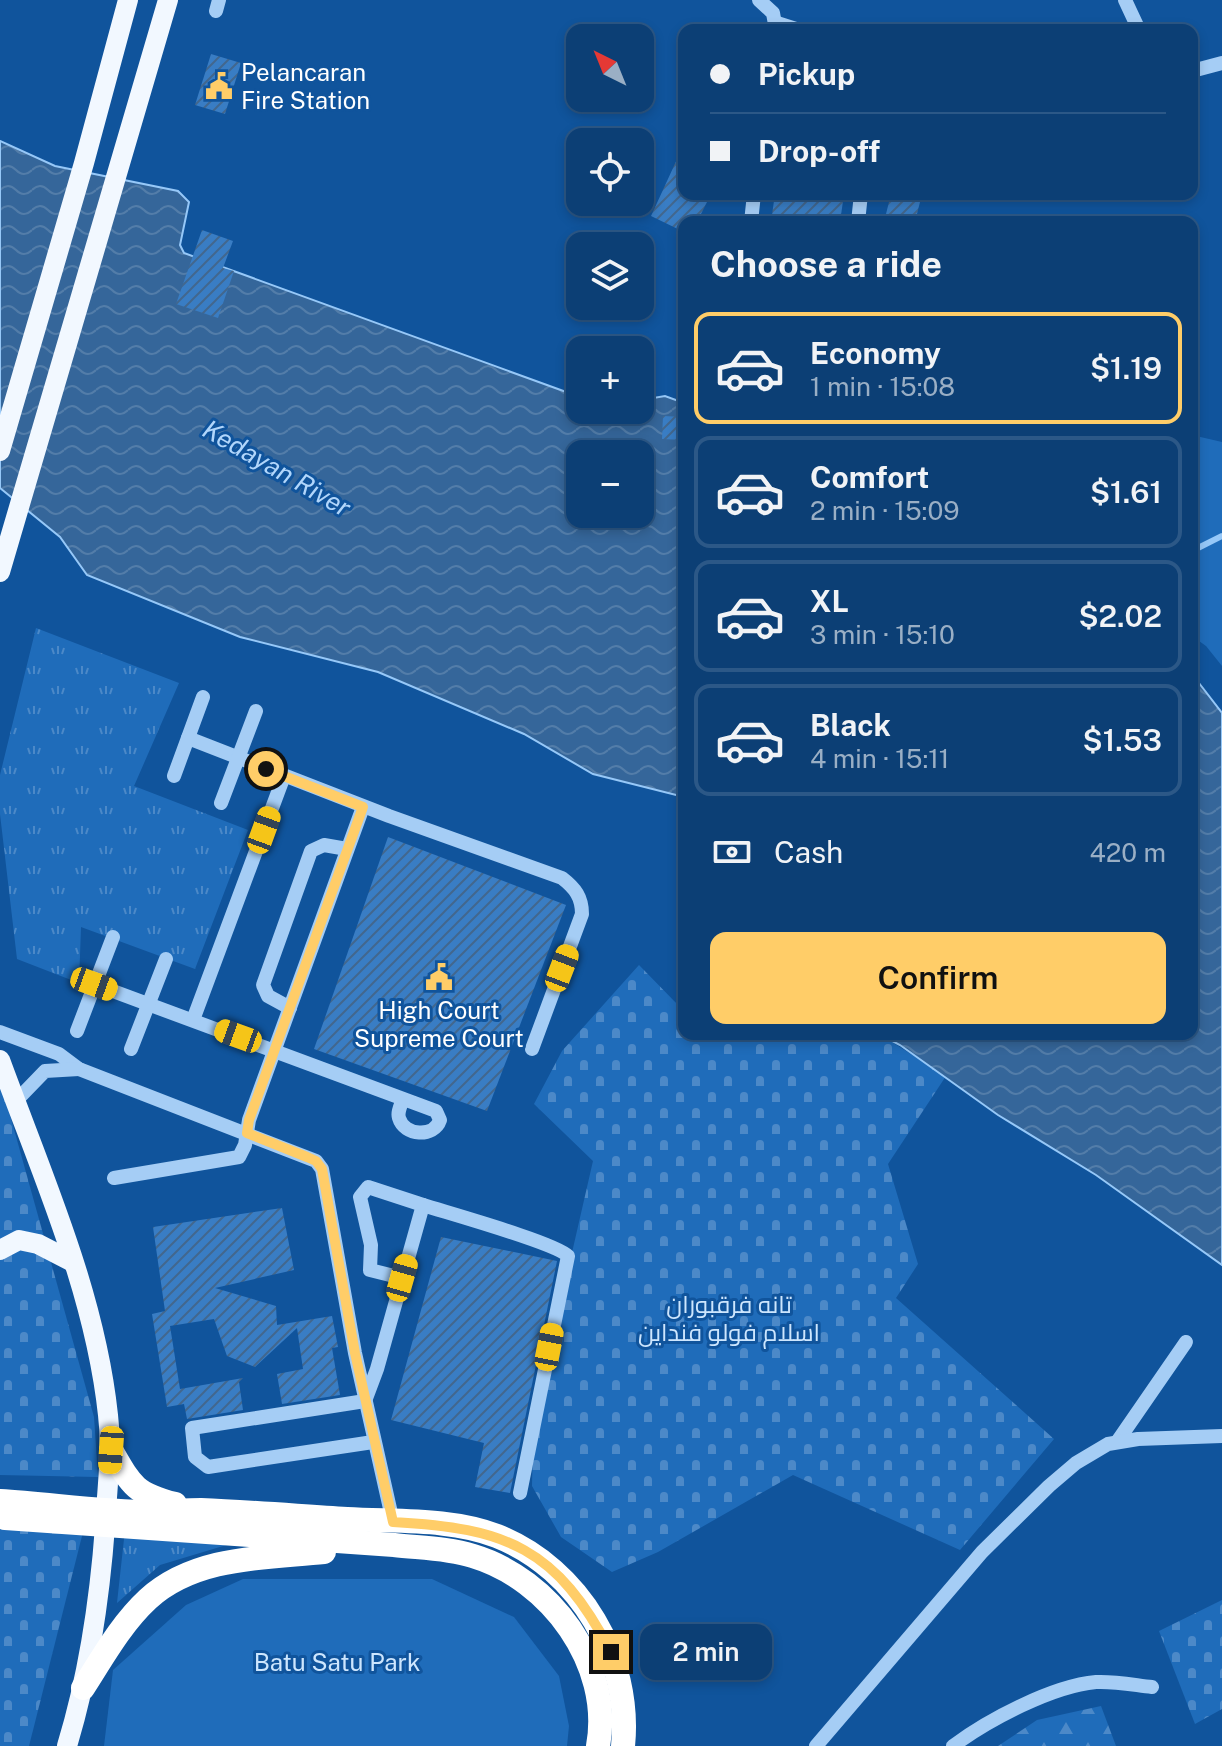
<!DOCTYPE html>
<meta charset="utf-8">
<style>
:root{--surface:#0c3f75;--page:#15467a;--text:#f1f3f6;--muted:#9aafc5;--line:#2c5887;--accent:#ffcd68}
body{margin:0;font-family:"Public Sans",Cairo,sans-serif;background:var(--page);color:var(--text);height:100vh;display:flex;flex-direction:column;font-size:30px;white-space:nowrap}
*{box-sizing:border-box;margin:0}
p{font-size:26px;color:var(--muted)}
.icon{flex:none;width:44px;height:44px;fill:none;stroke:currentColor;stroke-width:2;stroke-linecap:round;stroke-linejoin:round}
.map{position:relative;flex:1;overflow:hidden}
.sheet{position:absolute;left:678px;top:216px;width:520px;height:824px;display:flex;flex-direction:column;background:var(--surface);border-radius:16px;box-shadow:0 4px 12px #0003,0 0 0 2px var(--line)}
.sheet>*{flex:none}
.top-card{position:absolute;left:678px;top:24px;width:520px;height:176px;border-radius:16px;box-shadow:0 4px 12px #0003,0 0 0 2px var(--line);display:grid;align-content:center;height:176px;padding:0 32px;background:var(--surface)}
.needle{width:52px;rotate:317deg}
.fabs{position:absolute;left:566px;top:24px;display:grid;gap:16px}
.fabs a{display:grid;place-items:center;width:88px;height:88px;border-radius:16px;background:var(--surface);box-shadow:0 4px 12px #0003,0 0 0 2px var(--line);font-size:40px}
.end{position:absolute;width:36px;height:36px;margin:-18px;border:10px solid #ffcd68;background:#111;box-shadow:0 0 0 4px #111}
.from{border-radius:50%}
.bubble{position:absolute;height:56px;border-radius:16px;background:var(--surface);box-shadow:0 4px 12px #0003,0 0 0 2px var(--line);font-size:26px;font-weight:600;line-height:56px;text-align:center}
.car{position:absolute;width:24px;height:48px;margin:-24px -12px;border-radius:10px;box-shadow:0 0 6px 2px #0007;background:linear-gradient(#f5c518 24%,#345 0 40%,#f5c518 0 76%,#345 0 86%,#f5c518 0)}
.top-card b{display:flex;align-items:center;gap:28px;height:76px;font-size:30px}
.top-card b+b{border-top:2px solid var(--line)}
.top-card i{width:20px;height:20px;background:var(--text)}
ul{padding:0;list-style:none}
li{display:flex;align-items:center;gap:24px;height:112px;margin:0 16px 12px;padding:0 16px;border:4px solid var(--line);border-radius:16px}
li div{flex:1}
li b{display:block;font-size:30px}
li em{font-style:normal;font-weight:600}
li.selected{border-color:var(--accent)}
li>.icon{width:72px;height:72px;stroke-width:1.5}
h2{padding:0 32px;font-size:36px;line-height:96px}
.pay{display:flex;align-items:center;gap:20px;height:88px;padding:0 32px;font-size:30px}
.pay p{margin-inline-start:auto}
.primary-button{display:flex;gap:16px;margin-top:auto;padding:16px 32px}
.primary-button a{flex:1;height:92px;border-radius:16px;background:var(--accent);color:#111;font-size:32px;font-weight:600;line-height:92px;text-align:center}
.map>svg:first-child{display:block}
</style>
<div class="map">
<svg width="1222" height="1746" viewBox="0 0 1222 1746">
<defs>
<pattern id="grass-tufts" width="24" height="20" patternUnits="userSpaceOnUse" patternTransform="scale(2)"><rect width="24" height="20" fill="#1f6cba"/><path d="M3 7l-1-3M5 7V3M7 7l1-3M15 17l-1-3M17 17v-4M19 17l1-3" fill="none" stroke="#4c89c8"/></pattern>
<pattern id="forest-firs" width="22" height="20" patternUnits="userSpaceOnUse" patternTransform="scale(2)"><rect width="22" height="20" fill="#1f6cba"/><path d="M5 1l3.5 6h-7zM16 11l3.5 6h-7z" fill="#4c89c8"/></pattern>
<pattern id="cemetery-stones" width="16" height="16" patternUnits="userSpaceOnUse" patternTransform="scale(2)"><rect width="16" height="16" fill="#1f6cba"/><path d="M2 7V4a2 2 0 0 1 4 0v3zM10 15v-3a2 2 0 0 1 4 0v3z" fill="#4c89c8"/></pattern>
<pattern id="water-waves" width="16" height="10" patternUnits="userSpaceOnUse" patternTransform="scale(2)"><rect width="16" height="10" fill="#35669a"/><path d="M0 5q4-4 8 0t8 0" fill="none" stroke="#537da9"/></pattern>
<pattern id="building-hatch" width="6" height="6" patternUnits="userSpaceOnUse" patternTransform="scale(2)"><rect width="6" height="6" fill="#397dc4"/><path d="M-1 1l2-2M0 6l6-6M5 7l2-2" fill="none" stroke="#42678e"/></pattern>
</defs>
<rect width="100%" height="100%" fill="#10549c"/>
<g fill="url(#grass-tufts)">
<polygon points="36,628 179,683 134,786 248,830 195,969 81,927 79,983 17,959 0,814 0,775"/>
<polygon points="125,1530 243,1540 160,1565 117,1603"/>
</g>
<polygon fill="url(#forest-firs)" points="1101,1706 1116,1746 998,1746 1037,1720"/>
<g fill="url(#cemetery-stones)">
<polygon points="639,965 678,1005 684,1002 684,1034 879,1034 946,1076 888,1164 918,1264 896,1298 1054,1439 960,1550 793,1475 658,1552 612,1572 561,1537 532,1486 533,1442 549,1353 593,1161 534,1104 562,1051"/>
<polygon points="0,1079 94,1417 98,1477 0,1475"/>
<polygon points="84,1528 29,1746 0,1746 0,1529"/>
<polygon points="1222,1600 1222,1709 1195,1724 1159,1631"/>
</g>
<g fill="#1f6cba">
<polygon points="1192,435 1222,442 1222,666 1206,646 1192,636"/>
<polygon points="243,1579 432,1579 514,1617 559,1676 569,1726 567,1746 104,1746 113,1670 186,1605"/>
</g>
<g fill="url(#water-waves)" stroke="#96c8f8" stroke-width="2" fill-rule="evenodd">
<path d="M0,141L55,166L178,191L189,202L180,245L184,253L580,397V410H640L641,400L665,396L684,403V797L593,774L524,734L378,672L240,637L87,575L60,537L0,488ZM580,454H640V514H580Z"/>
<polygon points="1192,674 1222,713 1222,1265 1096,1175 998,1115 900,1045 879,1034 1192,1034"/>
</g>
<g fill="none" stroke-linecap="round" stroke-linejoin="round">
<polyline stroke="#96c8f8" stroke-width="6" points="1192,551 1222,536"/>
</g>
<g fill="url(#building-hatch)">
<polygon points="211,54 241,63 225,114 195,105"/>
<polygon points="684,144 684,194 711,194 697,222 684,222 684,232 651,216"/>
<polygon points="775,194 844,194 840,222 771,222"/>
<polygon points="891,194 922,194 915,222 884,222"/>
<polygon points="202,230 233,241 223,268 234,271 218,318 176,304"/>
<polygon points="663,416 684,417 684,440 662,439"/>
<polygon points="388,837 566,905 487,1111 314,1049"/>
<polygon points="282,1208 294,1270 215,1288 276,1306 277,1325 332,1316 338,1347 332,1348 340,1395 282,1404 277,1374 303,1369 297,1328 255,1367 227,1356 214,1319 170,1326 180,1389 243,1378 239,1382 243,1410 187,1419 184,1404 167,1407 152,1314 165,1311 153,1227"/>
<polygon points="441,1237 557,1261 510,1493 475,1487 484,1443 391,1420"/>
</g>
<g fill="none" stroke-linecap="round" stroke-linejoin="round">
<g stroke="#a5cdf5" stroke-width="14">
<polyline points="759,0 773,13 776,30"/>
<polyline points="1125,0 1139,30"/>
<polyline points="216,11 219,0"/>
<polyline points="777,23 799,30"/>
<polyline points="1192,71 1222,63"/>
<polyline points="751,222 754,194"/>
<polyline points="858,222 861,194"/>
<path d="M188,738L389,816L562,878C575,888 582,897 582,914L532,1049"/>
<polyline points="174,776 203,697"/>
<polyline points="221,803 256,711"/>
<path d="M94,984L436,1111L440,1120C434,1138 404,1136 399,1118C397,1112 401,1105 403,1099"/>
<polyline points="290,1008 268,996 263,985 311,851 324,845 347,849"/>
<polyline points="193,1020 284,776"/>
<polyline points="77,1031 113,937"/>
<polyline points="0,1032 59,1054 79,1069 316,1161 322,1169 355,1353 393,1522"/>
<polyline points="131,1049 166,959"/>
<polyline points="15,1102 45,1071 79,1069"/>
<polyline points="114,1178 239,1157 245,1145 249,1120 363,807"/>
<path d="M423,1205C448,1213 556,1243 568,1256L520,1493"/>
<polyline points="373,1442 208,1467 195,1457 192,1428 365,1401 377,1369 423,1205 368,1187 360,1197 371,1245 370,1270 402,1278"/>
<polyline points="1117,1442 1186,1342"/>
<polyline points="816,1746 982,1552 1049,1486 1076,1463 1108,1444 1138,1439 1222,1436"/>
<path d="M953,1746C988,1720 1052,1686 1096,1682C1114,1681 1134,1685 1152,1687"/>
</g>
<g stroke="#f2f8ff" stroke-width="20">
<polyline points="0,451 84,163 128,0"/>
<polyline points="0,572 168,0"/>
<path d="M0,1060C42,1175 95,1292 108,1415C112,1448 108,1479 106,1512C101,1591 90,1670 67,1746"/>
<polyline points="0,1250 19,1240 38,1244 73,1262"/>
</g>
<g stroke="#fff" stroke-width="24">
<path d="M111,1450C131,1485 135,1494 175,1504"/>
<path d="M0,1501C50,1504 102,1512 152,1512C168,1512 184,1510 201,1510C249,1512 298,1516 347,1519C395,1522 451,1518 497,1536C580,1569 632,1659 623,1746"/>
<path d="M5,1518L394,1545C420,1548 448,1548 473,1556C550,1579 613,1664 598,1746"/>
<path d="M83,1688C103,1657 121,1624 148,1599C195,1556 265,1558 324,1552"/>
</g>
</g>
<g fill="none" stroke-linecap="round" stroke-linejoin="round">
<path stroke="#ffcd68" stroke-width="10" d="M266,769L363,807L249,1120L247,1133L307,1157L316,1161L322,1169L355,1353L393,1522C507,1528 557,1548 611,1652"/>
</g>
<defs>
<g id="civic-bare" transform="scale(2.16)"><path d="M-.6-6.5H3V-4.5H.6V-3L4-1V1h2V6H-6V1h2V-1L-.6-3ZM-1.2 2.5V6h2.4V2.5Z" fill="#ffcd68" stroke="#10549c" stroke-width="2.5" paint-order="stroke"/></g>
</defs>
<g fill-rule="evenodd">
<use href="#civic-bare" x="219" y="86"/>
<use href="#civic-bare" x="439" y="977"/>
</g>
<g text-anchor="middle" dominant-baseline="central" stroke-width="6" stroke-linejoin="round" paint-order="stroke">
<g font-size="24" fill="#fff" stroke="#10549c" text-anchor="start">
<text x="241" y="72">Pelancaran<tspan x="241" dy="28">Fire Station</tspan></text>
<text x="439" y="1010" text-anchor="middle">High Court<tspan x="439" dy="28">Supreme Court</tspan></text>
</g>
<g font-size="24" fill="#cde6fe" stroke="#10549c">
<text x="729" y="1304">تانه فرقبوران<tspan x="729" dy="28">اسلام فولو فنداين</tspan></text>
<text x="337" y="1662">Batu Satu Park</text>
</g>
<g font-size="26" font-style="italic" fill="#b1d6fb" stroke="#10549c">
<text transform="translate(277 468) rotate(30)">Kedayan River</text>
</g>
</g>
</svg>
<div class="fabs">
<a><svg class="needle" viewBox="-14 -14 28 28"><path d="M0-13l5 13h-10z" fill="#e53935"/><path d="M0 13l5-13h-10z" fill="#9aafc5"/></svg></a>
<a><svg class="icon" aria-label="locate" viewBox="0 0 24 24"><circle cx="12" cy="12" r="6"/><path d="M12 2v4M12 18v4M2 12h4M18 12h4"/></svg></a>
<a><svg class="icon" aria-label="layers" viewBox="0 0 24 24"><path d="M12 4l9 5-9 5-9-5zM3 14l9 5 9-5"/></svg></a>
<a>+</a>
<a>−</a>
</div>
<i class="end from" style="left:266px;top:769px"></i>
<i class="end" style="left:611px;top:1652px"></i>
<div class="bubble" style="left:640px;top:1624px;width:132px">2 min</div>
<i class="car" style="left:264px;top:830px;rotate:20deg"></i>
<i class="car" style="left:562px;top:968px;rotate:21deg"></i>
<i class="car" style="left:94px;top:984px;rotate:110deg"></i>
<i class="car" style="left:238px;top:1036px;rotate:290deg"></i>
<i class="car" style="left:402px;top:1278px;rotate:16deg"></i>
<i class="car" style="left:549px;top:1347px;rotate:11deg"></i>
<i class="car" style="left:111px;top:1450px;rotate:184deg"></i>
<div class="top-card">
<b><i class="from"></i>Pickup</b>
<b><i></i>Drop-off</b>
</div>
<section class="sheet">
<h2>Choose a ride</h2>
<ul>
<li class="selected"><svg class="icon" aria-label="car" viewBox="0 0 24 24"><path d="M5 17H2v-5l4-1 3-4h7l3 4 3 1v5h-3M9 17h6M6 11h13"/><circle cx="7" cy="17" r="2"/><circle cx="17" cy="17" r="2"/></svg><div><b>Economy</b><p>1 min · 15:08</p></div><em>$1.19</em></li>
<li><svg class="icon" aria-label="car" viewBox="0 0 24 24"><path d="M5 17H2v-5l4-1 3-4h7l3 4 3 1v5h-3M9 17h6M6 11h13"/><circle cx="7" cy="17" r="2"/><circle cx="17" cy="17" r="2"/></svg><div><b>Comfort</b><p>2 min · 15:09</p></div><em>$1.61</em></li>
<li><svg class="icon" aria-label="car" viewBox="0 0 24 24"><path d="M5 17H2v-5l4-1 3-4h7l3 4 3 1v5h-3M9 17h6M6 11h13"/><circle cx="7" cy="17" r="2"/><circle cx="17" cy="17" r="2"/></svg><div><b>XL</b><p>3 min · 15:10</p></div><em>$2.02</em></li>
<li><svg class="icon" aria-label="car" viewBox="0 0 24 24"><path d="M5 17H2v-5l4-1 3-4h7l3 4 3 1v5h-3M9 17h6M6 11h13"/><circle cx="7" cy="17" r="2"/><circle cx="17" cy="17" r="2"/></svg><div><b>Black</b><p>4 min · 15:11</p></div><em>$1.53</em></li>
</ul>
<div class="pay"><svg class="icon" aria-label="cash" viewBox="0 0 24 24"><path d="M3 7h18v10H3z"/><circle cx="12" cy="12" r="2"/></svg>Cash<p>420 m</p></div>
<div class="primary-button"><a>Confirm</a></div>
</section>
</div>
